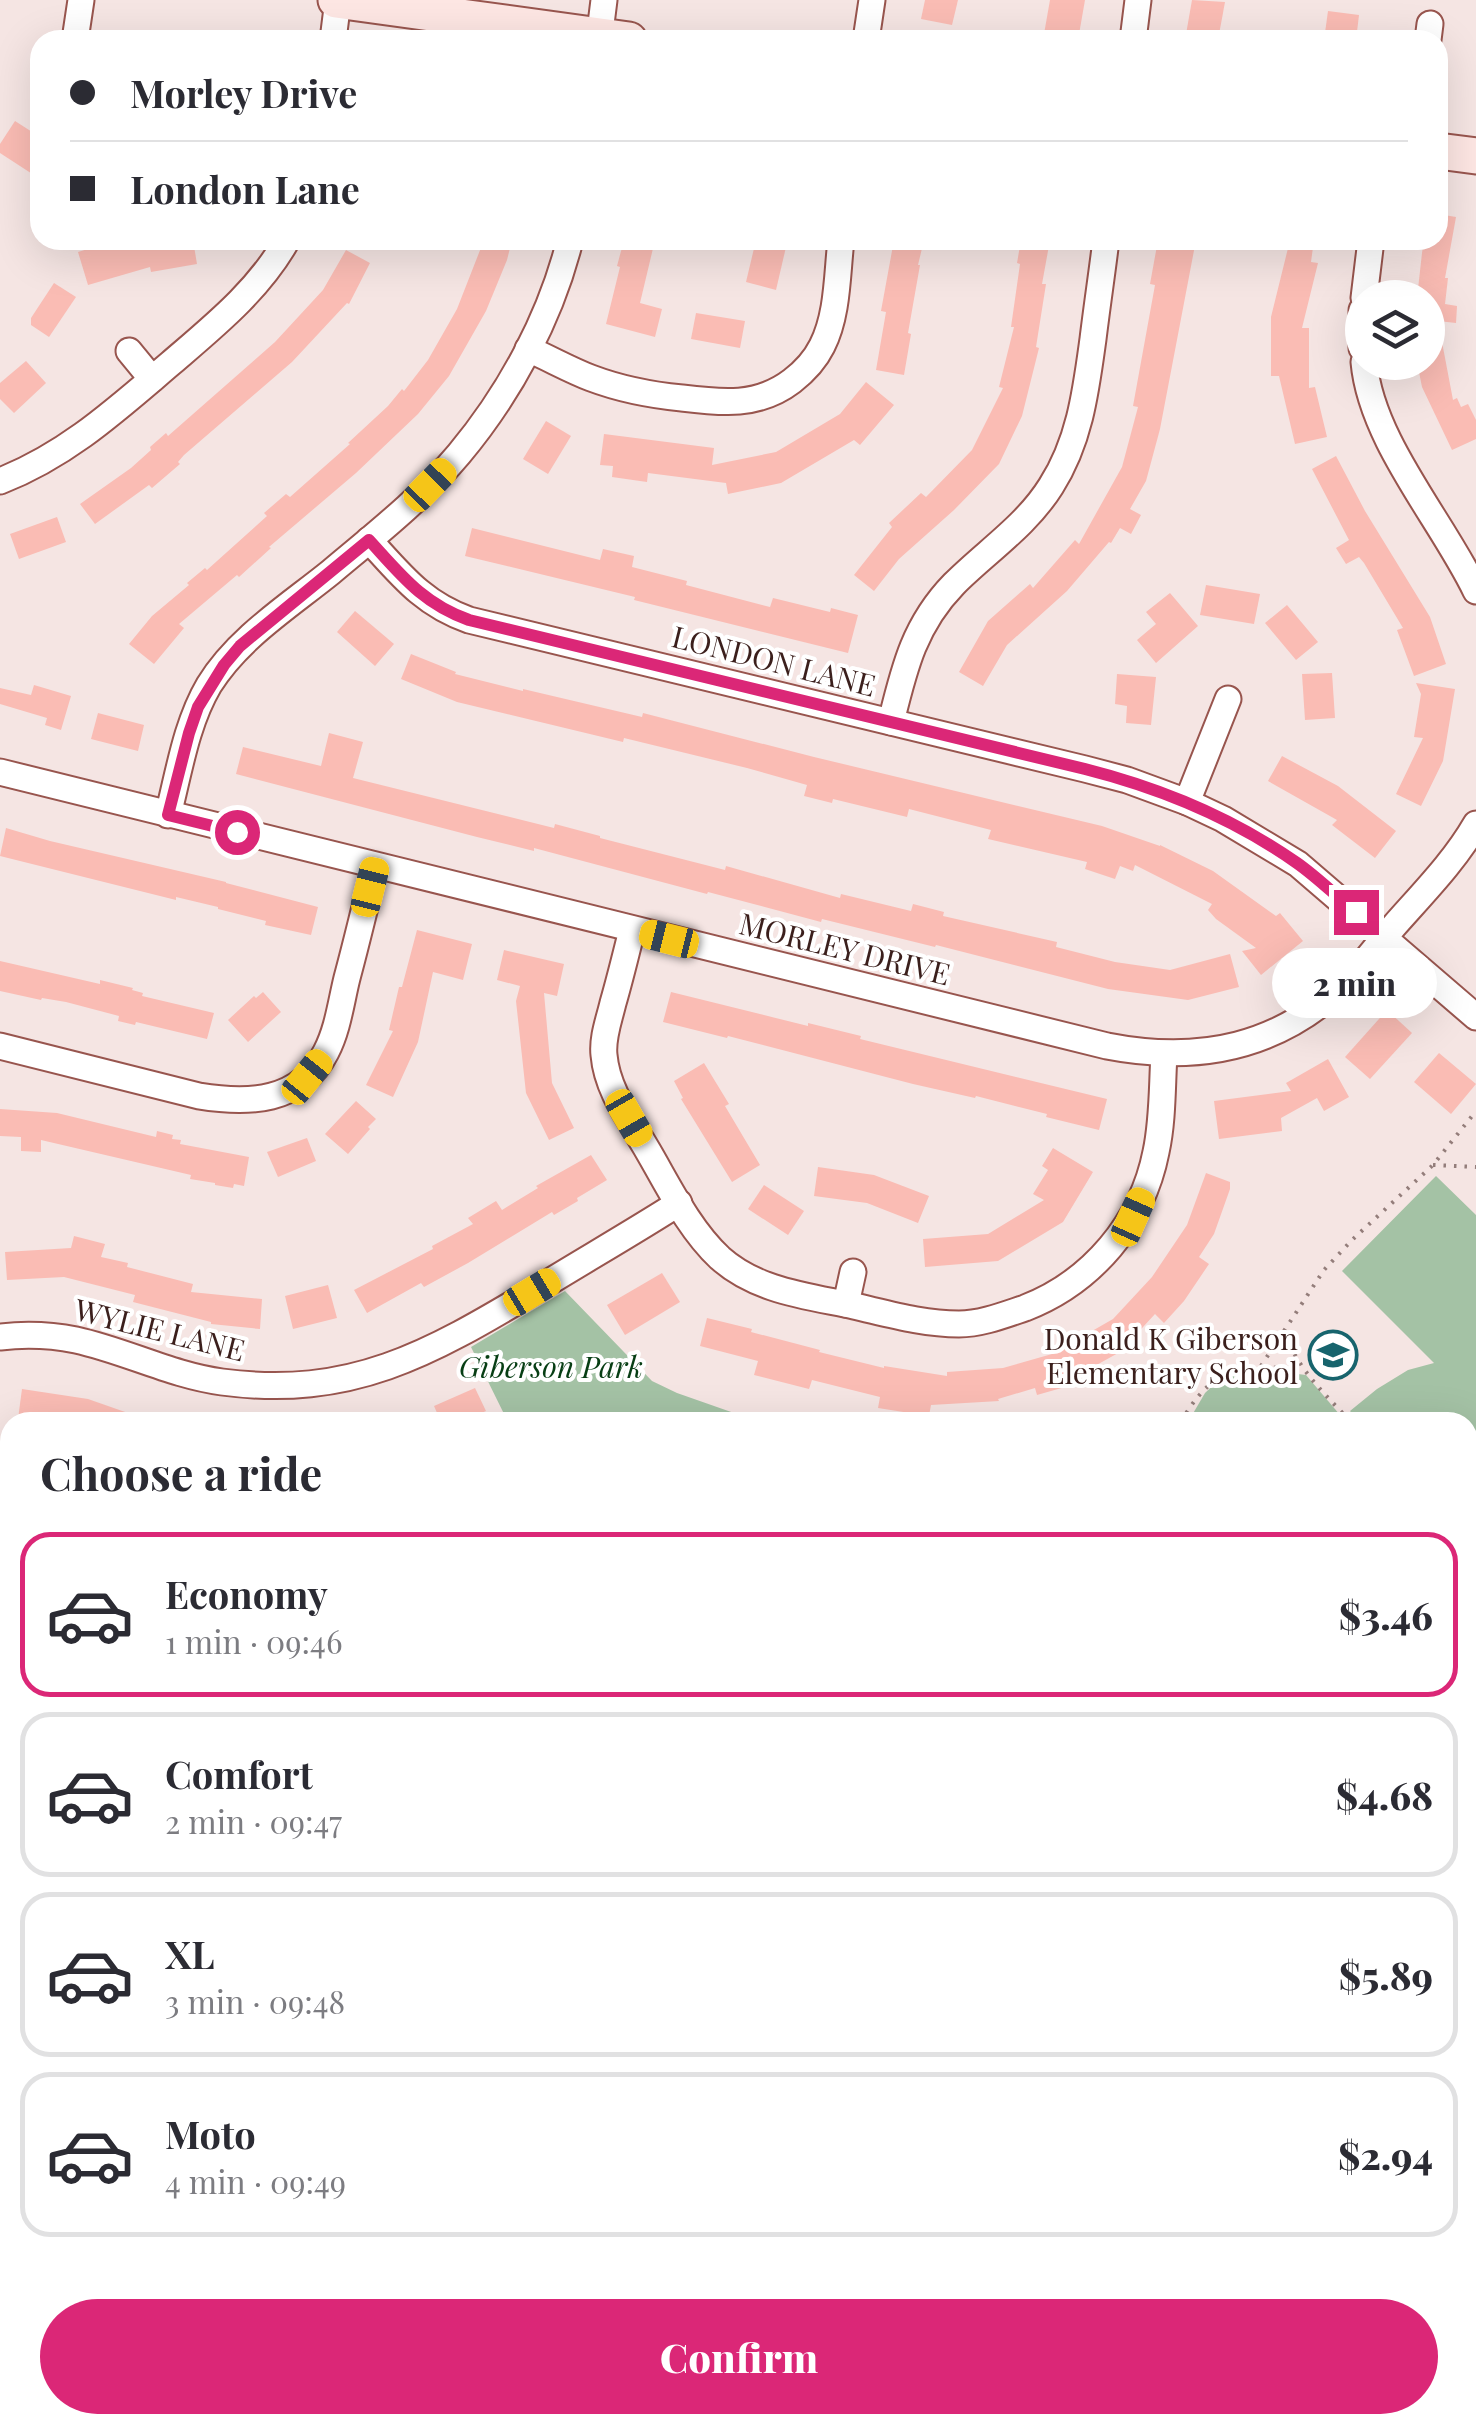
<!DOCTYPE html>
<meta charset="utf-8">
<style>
:root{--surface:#fff;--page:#f7f7f7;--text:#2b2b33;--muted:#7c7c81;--line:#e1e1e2;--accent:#db2777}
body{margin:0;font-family:"Playfair Display",serif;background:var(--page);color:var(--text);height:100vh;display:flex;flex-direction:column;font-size:38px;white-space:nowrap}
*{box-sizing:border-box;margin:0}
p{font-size:32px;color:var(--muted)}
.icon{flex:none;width:55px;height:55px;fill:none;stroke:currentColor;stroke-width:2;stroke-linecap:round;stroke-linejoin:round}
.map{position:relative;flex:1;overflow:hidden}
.panel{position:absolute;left:0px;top:1412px;width:1478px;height:1022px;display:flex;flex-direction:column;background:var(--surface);border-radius:30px 30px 0 0;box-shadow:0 10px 40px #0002}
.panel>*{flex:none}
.top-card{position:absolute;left:30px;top:30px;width:1418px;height:220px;border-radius:30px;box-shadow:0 10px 40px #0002;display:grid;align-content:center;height:220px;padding:0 40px;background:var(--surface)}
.tools{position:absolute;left:1345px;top:280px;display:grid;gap:20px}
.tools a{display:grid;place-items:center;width:100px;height:100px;border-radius:50%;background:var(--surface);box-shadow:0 10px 40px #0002;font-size:50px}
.end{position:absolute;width:45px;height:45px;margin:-22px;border:12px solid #db2777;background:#fff;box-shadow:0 0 0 5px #fff}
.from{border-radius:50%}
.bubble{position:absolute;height:70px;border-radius:35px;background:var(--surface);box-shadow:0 10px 40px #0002;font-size:32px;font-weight:800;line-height:70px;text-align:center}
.car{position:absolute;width:30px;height:60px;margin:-30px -15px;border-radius:12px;box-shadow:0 0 8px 2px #0007;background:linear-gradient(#f5c518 24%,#345 0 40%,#f5c518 0 76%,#345 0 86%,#f5c518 0)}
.top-card b{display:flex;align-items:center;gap:35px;height:95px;font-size:38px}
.top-card b+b{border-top:2px solid var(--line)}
.top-card i{width:25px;height:25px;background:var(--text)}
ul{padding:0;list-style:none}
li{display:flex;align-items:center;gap:30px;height:165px;margin:0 20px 15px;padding:0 20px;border:5px solid var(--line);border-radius:30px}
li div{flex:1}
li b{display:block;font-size:38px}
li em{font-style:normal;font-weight:800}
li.active{border-color:var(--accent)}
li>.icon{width:90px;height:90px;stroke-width:1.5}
h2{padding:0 40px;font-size:45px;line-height:120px}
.cta{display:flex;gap:20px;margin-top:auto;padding:20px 40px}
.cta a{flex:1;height:115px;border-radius:60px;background:var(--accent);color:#fff;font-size:40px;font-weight:800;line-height:115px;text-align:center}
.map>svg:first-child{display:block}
</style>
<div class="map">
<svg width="1476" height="2433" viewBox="0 0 1476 2433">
<rect width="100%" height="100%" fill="#f5e5e3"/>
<g fill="#a4c2a5">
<polygon points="1436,1176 1476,1215 1476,1550 1468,1550 1468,1422 1359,1422 1350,1411 1377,1389 1408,1370 1434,1363 1342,1271"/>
<polygon points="565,1291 652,1381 677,1393 754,1420 756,1422 508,1422 471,1347"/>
<polygon points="1246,1371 1273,1371 1306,1375 1346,1422 1188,1422 1205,1393 1221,1378"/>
</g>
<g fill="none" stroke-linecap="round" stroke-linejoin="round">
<g stroke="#59acb6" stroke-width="6">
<polyline points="1468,2025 1476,2017"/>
<polyline points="362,2433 377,2425"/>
</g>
</g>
<g fill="#fabcb4">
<polygon points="925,0 958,0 952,25 921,19"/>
<polygon points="1050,0 1085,0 1078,40 1044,34"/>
<polygon points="1192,0 1225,2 1218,40 1185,40"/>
<polygon points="1328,11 1359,15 1356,40 1324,40"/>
<polygon points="15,121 40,137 40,179 0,153 0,144"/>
<polygon points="1438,214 1456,217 1445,278 1448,278 1445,304 1457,306 1456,323 1438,321 1453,400 1457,398 1461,407 1468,404 1476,420 1476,439 1452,450 1422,387 1417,362 1428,362 1428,298 1417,298 1422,253 1424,240 1438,240"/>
<polygon points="117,240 120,249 173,240 193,240 197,264 151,272 150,267 88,285 78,252"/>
<polygon points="484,240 512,240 507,260 486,311 449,376 418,414 356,473 269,547 271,548 239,577 237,575 179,624 184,628 154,664 129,644 152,616 189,585 187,583 205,568 207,570 267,516 264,513 286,494 290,497 350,444 348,443 388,406 402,389 404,391 428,360 457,309"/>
<polygon points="624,240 655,240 640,303 662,309 655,337 606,324 620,267 617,266"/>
<polygon points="756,240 786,247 776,290 746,282"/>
<polygon points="894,240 924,240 918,265 920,265 908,333 911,334 904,375 876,370 886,312 881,311"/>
<polygon points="1021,240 1050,240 1042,284 1046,284 1036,347 1039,348 1022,416 999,464 954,510 899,559 874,591 854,575 892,527 889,523 921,493 926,497 972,450 1003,388 999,387 1014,327 1011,327 1020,264 1017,263"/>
<polygon points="1158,240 1196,240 1160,429 1146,481 1130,509 1141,515 1131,534 1120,528 1111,543 1109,542 1067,591 1007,645 983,686 959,672 988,621 1030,584 1033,588 1075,540 1079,544 1122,467 1138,407 1133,406 1155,285 1150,284"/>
<polygon points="1290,240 1314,240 1311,262 1318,263 1302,328 1309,328 1309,388 1315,387 1327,437 1295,444 1279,376 1271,376 1271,317"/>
<polygon points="346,250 370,263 349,304 347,303 292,362 184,455 178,462 180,464 152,488 149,485 95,524 80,504 131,468 151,450 150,447 166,433 168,436 275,342 323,290"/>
<polygon points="54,283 76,297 49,337 31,325 31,318"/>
<polygon points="696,313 745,321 740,348 691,339"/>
<polygon points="26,361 46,383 14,413 0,399 0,383"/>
<polygon points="866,382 894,405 860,445 854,440 781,483 728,494 726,483 648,473 647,482 612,477 613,466 600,465 604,434 714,448 712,465 776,452 840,414"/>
<polygon points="546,421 571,436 548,474 523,459"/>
<polygon points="1336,456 1365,511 1430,617 1446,664 1414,676 1397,630 1403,628 1364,563 1359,557 1346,564 1336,548 1349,540 1312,469"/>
<polygon points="57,517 66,542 19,559 10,534"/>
<polygon points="472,528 600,560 603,549 634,556 632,567 687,581 686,585 770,607 773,598 830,612 831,608 858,615 848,653 634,600 635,597 465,556"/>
<polygon points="1206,585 1260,594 1254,624 1200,615"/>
<polygon points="1170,593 1198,626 1156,663 1137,640 1156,624 1146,612"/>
<polygon points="1287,605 1318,642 1296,660 1265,623"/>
<polygon points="355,611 394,644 375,666 337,632"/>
<polygon points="411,654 456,672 455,674 523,691 523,689 642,717 643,713 814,757 1102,826 1160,846 1160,845 1213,871 1276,916 1280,913 1303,941 1261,975 1242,951 1256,948 1216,919 1208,910 1212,904 1135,865 1133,871 1120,866 1115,879 1085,869 1087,862 988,839 991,830 909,809 907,817 833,799 832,803 804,796 807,785 747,768 624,738 623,742 457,702 401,679"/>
<polygon points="1332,673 1335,718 1305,720 1302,674"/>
<polygon points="1117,674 1156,677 1151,725 1126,723 1127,706 1115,704"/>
<polygon points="1416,683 1455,689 1443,761 1421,806 1396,794 1423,738 1414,737 1421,694"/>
<polygon points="34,685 71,696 61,730 45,725 47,718 0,704 0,688 31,695"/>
<polygon points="98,713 144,725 138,751 91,739"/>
<polygon points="329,733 363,742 353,778 554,828 555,824 600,836 600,838 725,870 726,866 840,898 841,894 911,911 913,904 944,912 943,916 1057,942 1056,947 1115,962 1170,970 1230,954 1239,987 1188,1000 1108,989 936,945 935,947 822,919 821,922 708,892 707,894 534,848 534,851 477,837 236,774 243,747 321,766"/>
<polygon points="1282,756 1338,786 1396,831 1375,858 1332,825 1337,820 1268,781"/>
<polygon points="6,828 50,841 226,882 226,883 318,907 311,935 265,925 266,921 218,909 218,907 176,897 176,900 0,856"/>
<polygon points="417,930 472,944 463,980 433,972 418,1042 393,1097 366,1085 393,1031 389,1030 399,987 402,987"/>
<polygon points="504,950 564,964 557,996 544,993 552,1083 574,1128 549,1140 526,1093 516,1001 520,986 497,980"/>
<polygon points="0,961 100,984 100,980 133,988 132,990 143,993 142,996 214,1013 207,1039 136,1022 135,1025 118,1021 119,1016 66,1002 42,998 41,1000 0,991"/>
<polygon points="263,992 281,1012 248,1042 228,1020 254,996 256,998"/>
<polygon points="671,992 808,1026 808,1023 861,1036 860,1039 1107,1099 1099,1130 1046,1117 1047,1114 976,1096 975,1098 913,1084 728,1036 727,1038 663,1022"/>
<polygon points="1387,1010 1412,1033 1370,1079 1345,1057"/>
<polygon points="1439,1053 1476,1084 1451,1114 1414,1082"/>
<polygon points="1328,1059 1349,1097 1324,1111 1317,1098 1281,1118 1282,1131 1219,1139 1214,1101 1291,1091 1286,1083"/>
<polygon points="704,1063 729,1104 725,1106 760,1165 732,1182 681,1099 683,1098 674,1081"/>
<polygon points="356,1101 376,1119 368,1127 370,1129 348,1154 325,1134"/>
<polygon points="0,1109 57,1113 156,1137 157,1131 173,1135 172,1139 181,1140 180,1144 249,1157 244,1186 234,1184 233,1188 215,1185 215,1183 190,1179 191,1175 41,1140 41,1152 21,1151 21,1137 0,1136"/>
<polygon points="307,1138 316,1161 278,1177 267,1152"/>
<polygon points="1053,1148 1093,1172 1063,1222 998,1261 925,1267 923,1239 988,1234 1044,1200 1033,1194 1048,1170 1042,1166"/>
<polygon points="591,1155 607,1180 577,1198 578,1201 554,1215 552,1212 468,1263 424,1287 421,1283 367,1313 354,1290 433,1249 432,1246 473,1224 468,1218 496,1201 502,1210 538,1188 536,1186"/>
<polygon points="818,1167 874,1175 929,1196 918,1223 867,1203 814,1196"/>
<polygon points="1206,1173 1230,1182 1230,1189 1214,1234 1199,1257 1209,1264 1184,1301 1164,1323 1155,1314 1120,1352 1064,1383 1065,1387 1037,1395 1035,1388 998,1399 999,1401 931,1405 929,1416 878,1408 880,1397 812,1380 809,1389 754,1375 758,1361 700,1346 707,1318 752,1329 751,1332 820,1350 819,1352 884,1368 884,1366 947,1376 947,1372 1003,1368 1052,1354 1113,1319 1152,1277 1187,1225"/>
<polygon points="764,1185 804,1211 788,1235 748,1209"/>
<polygon points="74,1236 105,1244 101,1257 128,1263 127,1267 193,1284 191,1292 262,1299 260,1329 211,1324 211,1322 133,1302 135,1295 64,1277 7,1280 5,1252 71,1248"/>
<polygon points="662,1273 680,1302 625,1335 607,1305"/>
<polygon points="328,1285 337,1318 293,1329 285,1296"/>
<polygon points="475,1388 486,1411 461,1422 441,1422 434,1406"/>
<polygon points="22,1389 88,1399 148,1420 147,1422 39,1422 18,1419"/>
</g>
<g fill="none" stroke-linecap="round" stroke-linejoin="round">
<g stroke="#98554e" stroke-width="16">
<g id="lane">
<polyline points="0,1567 10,1568"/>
<polyline points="1468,1601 1476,1593"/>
<polyline points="0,2376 5,2390 0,2407"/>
</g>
</g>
<g stroke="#98554e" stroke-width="29">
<g id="street">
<polyline points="75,40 81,0"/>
<polyline points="333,40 338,0"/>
<polyline points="599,40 604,0"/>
<polyline points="866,40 872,0"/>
<polyline points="1133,40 1138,0"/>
<polyline points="1428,40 1430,24"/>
<polyline points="1364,298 1371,240"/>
<polyline points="1362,310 1362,348"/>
<path d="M528,349C549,358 570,370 591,378C620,389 651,395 682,398C722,403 758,407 792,381C805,371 815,360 822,346C838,315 837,274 841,240"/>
<polyline points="129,351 152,379"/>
<path d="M1364,362C1371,441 1442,520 1476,591"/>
<path d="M0,481C67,455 117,409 171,363C214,326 259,290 287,240"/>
<path d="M369,540C401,575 423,604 469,620L1085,769L1127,780L1187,802L1223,819L1298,864L1476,1017"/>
<path d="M891,722C904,669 914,625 954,584C987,551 1026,526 1051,486C1080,441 1086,390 1093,339C1097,306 1102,273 1106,240"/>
<path d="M0,772L1107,1046C1199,1064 1281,1048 1349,979C1365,963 1379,943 1394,926C1423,893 1454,862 1476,824"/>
<polyline points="1187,802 1228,699"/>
<path d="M168,815C179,772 186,724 209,685C238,638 289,606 331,572C375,535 422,498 459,454C510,393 551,317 570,240"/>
<path d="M632,930C626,954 620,979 613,1003C609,1020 602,1038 604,1055C607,1091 631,1121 648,1151C669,1187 689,1229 720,1258C757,1291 807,1296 854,1306C889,1314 923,1324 959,1324C981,1324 1004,1315 1025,1308C1092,1282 1142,1223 1156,1152C1163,1120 1162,1086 1164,1054"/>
<path d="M0,1046L199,1096C248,1104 300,1103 326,1052C338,1029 341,1002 347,978C357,941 366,903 375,866"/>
<polyline points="846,1304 853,1272"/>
<path d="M0,1337C25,1334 51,1335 76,1340C126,1351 171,1375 222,1382C351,1399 429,1354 536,1290C583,1261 632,1233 679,1203"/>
<polyline points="1468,1823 1476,1815"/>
<polyline points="0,1929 10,1931"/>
<polyline points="0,2217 10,2223"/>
<polyline points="1468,2288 1476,2286"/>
<polyline points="1046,2425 1053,2433"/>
<polyline points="1186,2433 1196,2425"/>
</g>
</g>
<g stroke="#98554e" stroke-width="39">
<g id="secondary">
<polyline points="336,0 629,40"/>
<polyline points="1438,151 1476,156"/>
</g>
</g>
<g stroke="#937d7a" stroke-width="4" stroke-dasharray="2.5 8" stroke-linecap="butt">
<polyline points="1433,1165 1476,1167"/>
<path d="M1286,1335C1298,1370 1326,1395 1351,1422"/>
<polyline points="1261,1366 1324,1270 1352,1240 1433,1165 1476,1111"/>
<path d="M1181,1422C1213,1365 1242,1365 1302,1369"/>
<polyline points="1468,1561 1476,1568"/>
</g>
<use href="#lane" stroke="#fff" stroke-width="12"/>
<use href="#street" stroke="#fff" stroke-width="25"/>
<use href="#secondary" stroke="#fde6e3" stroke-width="35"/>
</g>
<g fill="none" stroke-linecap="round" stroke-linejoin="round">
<path stroke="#db2777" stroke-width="12" d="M237,832L168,815L189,733L198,707L224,665L240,646L369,540C401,575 423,604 469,620L1085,769C1160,788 1233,818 1297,863C1317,877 1336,896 1356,912"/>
</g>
<defs>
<g id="school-ring" transform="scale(2.5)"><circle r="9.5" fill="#fff" stroke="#17646d" stroke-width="1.5"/><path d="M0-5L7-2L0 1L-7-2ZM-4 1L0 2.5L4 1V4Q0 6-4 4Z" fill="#17646d"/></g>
</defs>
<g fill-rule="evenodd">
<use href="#school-ring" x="1333" y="1355"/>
</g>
<g text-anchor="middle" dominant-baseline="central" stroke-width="8" stroke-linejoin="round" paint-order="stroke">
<g font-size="30" fill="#3b1f1c" stroke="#fff">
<text transform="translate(774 660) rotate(14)">LONDON LANE</text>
<text transform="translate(845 948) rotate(14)">MORLEY DRIVE</text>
<text transform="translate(160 1329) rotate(14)">WYLIE LANE</text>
</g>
<g font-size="30" fill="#3b1f1c" stroke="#fff" text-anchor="end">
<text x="1298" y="1338">Donald K Giberson<tspan x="1298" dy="34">Elementary School</tspan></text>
</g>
<g font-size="30" font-style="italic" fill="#073e14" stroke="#fff">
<text x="551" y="1366">Giberson Park</text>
</g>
</g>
</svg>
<div class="tools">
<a><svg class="icon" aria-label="layers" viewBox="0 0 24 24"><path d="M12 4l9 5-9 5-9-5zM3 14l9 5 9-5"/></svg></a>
</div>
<i class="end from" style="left:237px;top:832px"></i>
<i class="end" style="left:1356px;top:912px"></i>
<div class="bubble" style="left:1272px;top:948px;width:165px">2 min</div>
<i class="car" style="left:430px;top:485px;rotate:44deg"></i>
<i class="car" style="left:370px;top:887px;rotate:14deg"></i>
<i class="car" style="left:669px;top:939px;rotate:284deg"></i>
<i class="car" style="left:307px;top:1077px;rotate:39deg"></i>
<i class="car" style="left:629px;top:1118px;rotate:150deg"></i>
<i class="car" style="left:1133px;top:1217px;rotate:24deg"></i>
<i class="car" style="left:532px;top:1292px;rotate:59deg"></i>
<div class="top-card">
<b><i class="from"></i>Morley Drive</b>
<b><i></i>London Lane</b>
</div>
<section class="panel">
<h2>Choose a ride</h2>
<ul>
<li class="active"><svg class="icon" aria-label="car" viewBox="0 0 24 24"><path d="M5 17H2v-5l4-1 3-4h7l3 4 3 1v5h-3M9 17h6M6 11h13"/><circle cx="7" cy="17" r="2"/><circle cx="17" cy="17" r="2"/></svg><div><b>Economy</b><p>1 min · 09:46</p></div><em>$3.46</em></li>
<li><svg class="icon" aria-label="car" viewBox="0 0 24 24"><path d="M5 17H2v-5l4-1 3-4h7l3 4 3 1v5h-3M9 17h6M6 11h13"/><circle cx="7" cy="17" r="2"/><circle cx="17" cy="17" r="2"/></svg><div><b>Comfort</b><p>2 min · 09:47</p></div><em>$4.68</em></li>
<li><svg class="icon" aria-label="car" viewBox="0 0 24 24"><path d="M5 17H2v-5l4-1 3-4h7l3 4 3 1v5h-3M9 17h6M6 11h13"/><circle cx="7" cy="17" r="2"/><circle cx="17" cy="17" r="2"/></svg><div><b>XL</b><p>3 min · 09:48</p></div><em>$5.89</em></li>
<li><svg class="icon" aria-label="car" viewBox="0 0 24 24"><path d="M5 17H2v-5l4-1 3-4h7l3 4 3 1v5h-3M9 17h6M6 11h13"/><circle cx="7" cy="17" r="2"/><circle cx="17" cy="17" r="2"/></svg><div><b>Moto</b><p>4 min · 09:49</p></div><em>$2.94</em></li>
</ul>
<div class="cta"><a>Confirm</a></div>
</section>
</div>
